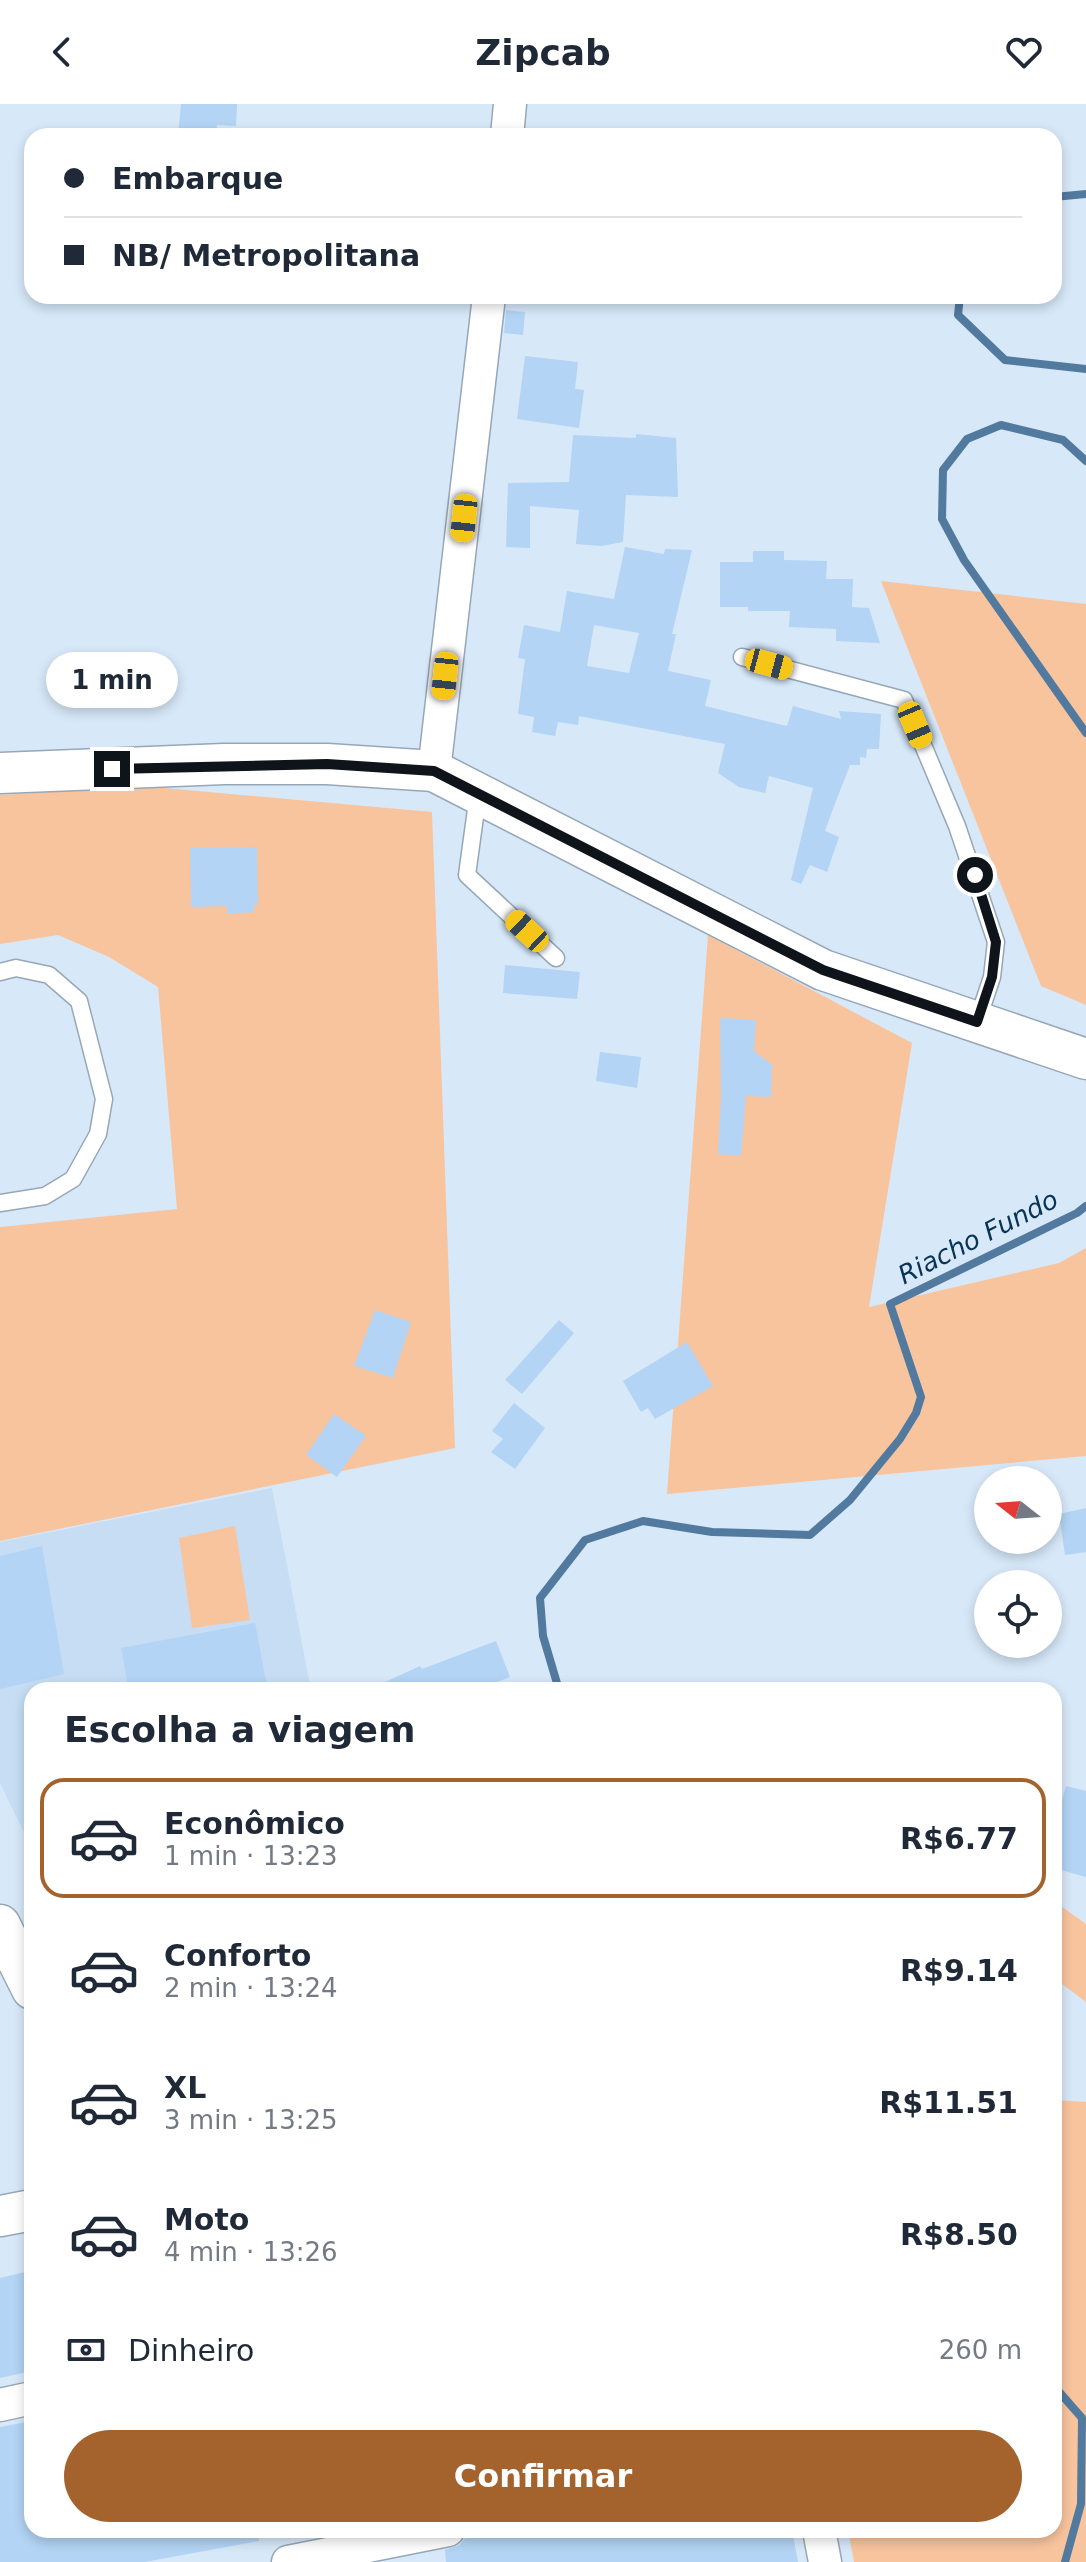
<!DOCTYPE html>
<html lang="pt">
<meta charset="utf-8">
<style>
:root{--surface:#fff;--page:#f2f2f3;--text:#1f2937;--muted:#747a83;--line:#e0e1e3;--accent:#a4632d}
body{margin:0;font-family:"DejaVu Sans",sans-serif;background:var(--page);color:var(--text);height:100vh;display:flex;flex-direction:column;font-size:30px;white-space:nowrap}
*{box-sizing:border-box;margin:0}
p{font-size:26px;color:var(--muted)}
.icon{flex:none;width:44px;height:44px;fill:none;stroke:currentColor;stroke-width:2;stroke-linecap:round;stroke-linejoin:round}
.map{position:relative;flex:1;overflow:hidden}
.drawer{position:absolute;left:24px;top:1578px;width:1038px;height:856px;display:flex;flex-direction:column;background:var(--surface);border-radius:24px;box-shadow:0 4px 12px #0003}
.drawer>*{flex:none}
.hud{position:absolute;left:24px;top:24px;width:1038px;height:176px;border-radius:24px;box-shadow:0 4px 12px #0003;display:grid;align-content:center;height:176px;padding:0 40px;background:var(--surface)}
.needle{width:52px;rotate:287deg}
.tools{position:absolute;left:974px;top:1362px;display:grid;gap:16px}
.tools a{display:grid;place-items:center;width:88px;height:88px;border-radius:50%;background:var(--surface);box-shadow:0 4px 12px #0003;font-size:40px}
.end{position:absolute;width:36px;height:36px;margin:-18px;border:10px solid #0e1419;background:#fff;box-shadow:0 0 0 4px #fff}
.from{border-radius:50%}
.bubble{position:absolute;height:56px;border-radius:28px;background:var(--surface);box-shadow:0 4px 12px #0003;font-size:26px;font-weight:700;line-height:56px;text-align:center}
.car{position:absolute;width:24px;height:48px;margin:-24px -12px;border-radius:10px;box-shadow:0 0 6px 2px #0007;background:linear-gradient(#f5c518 24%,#345 0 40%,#f5c518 0 76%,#345 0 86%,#f5c518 0)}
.hud b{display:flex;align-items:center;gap:28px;height:76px;font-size:30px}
.hud b+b{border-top:2px solid var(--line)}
.hud i{width:20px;height:20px;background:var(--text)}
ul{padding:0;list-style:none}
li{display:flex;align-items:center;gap:24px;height:120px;margin:0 16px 12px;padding:0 24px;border:4px solid transparent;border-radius:24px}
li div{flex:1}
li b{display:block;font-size:30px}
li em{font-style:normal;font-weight:700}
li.on{border-color:var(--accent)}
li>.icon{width:72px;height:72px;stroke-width:1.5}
h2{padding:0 40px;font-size:36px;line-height:96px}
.pay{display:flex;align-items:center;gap:20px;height:88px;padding:0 40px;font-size:30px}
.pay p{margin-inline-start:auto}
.primary-button{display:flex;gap:16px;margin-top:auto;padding:16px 40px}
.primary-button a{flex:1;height:92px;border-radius:48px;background:var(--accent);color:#fff;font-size:32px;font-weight:700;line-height:92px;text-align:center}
header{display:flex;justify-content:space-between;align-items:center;height:104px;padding:0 40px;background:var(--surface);font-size:36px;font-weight:700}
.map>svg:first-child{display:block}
</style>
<header><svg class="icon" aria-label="back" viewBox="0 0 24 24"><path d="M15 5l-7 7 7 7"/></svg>Zipcab<svg class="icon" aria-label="heart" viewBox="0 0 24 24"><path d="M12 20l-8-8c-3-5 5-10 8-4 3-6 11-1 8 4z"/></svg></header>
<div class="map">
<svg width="1086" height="2458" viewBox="0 0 1086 2458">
<rect width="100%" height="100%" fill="#d7e8f9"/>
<polygon fill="#c6ddf4" points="272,1384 311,1586 32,1586 32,1745 0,1679 0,1438"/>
<g fill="#f8c49e">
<polygon points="881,477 1086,500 1086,901 1041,882"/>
<polygon points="142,682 432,708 455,1344 0,1437 0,1123 177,1105 158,883 109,853 58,831 0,840 0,691"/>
<polygon points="708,831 912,939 869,1203 1059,1159 1086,1144 1086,1352 667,1390"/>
<polygon points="235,1422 250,1516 192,1524 179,1434"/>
<polygon points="1054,1797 1086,1820 1086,1898 1054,1874"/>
<polygon points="1054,1996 1086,1998 1086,2458 854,2458 848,2426 1054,2426"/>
</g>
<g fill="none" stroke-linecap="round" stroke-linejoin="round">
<g stroke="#527a9f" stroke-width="8">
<polyline points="1054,93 1086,90"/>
<polyline points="960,192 958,211 1005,256 1086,265"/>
<polyline points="1086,357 1063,336 1001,321 967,335 943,366 942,415 964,456 1086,629"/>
<polyline points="559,1586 543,1532 540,1494 585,1436 643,1417 712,1428 810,1431 850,1396 900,1335 916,1309 921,1293 890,1200 1077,1109 1086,1102"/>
<polyline points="1054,2282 1082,2314 1081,2400 1065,2458"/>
</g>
</g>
<g fill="#b3d4f4" fill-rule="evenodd">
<polygon points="181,0 237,0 236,22 217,21 216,32 178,32"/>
<polygon points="506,206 525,208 523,231 504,229"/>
<polygon points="525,252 578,258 575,285 584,286 579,324 517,315"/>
<polygon points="636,330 676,334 678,393 626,391 623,438 601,442 576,440 579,406 530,402 530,444 506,443 508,379 569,378 573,331 636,334"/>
<path d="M625,443L664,450L665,445L692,446L672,530H676L668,567L711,576L705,602L787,622L793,602L841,615L839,607L881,610L879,645H867L866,654L860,653V661H850L831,710L825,727L839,733L827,768L810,761L801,780L791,776L813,684L769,672L765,689L739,683L718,669L725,640L579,612L578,621L558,618L555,632L532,628L534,613L518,610L525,555L518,554L524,521L560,528L567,487L614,495ZM594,521L639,529L629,569L587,562Z"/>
<polygon points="753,447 784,447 784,456 827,457 826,475 853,475 852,503 869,504 880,539 836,537 836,525 789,523 790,507 748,507 748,503 720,503 720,458 753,458"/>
<polygon points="257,743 258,801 254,801 254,808 227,810 227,802 191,803 190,744"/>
<polygon points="505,861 580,868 577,895 503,889"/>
<polygon points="720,914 756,916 754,947 772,961 771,993 746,992 741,1052 718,1050 721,991"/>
<polygon points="600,948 641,953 637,984 596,977"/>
<polygon points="375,1206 411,1218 393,1274 354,1262"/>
<polygon points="559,1216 574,1229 522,1290 505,1276"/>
<polygon points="687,1238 713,1282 655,1315 648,1304 641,1308 623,1277"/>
<polygon points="514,1299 545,1324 515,1365 491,1348 503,1335 492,1327"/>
<polygon points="334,1310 366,1332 337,1373 306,1351"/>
<polygon points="1086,1404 1086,1448 1065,1451 1059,1410"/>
<polygon points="42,1442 64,1570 0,1585 0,1452"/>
<polygon points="255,1519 267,1582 246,1586 129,1586 121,1544"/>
<polygon points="496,1537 510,1573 477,1586 368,1586 420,1562 422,1565"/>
<polygon points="1066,1682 1086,1687 1086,1773 1054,1764 1054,1723"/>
<polygon points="25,2168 32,2201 32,2267 0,2274 0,2174"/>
<polygon points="32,2317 32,2426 258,2426 259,2437 145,2458 0,2458 0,2323"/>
<polygon points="508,2426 792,2426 798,2458 446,2458 445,2446 460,2441 465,2434"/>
</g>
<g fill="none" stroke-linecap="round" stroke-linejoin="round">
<g stroke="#97a7b7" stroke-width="19">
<g id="service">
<polyline points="742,553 904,596 957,722 996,838 992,873 977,918"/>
<polyline points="478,691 467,771 556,854"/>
<polyline points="0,868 16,864 49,871 79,897 104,995 98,1030 73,1075 45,1092 0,1099"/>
</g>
</g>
<g stroke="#97a7b7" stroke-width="35">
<g id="minor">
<polyline points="507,32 510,0"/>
<polyline points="434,667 489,192"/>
<polyline points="0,2301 32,2294"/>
<polyline points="819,2426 825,2458"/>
<polyline points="288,2458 448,2426"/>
</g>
</g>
<g stroke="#97a7b7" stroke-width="43">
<g id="tertiary">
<polyline points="0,669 224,660 327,660 434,667 823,866 1086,955"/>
<polyline points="0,1821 32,1885"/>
<polyline points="0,2112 32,2106"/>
</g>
</g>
<use href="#service" stroke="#fff" stroke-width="16"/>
<use href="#minor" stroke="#fff" stroke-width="32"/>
<use href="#tertiary" stroke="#fff" stroke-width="40"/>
</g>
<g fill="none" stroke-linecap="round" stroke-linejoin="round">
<polyline stroke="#0e1419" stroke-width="10" points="112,665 327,660 434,667 823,866 977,918 992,873 996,838 975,771"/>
</g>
<g text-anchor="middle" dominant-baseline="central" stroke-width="8" stroke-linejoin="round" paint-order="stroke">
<g font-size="26" font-style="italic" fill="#093355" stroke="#d7e8f9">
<text transform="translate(978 1133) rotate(-27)">Riacho Fundo</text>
</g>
</g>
</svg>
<div class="tools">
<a><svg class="needle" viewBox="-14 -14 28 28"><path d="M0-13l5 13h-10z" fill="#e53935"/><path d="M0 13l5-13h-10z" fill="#747a83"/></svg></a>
<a><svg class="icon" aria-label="locate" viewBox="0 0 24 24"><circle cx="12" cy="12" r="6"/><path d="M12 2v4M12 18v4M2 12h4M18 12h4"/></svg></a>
</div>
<i class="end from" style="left:975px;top:771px"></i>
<i class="end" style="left:112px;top:665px"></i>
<div class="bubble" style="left:46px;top:548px;width:132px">1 min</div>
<i class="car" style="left:464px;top:414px;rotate:186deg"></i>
<i class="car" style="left:769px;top:560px;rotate:105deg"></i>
<i class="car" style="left:445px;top:572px;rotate:186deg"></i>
<i class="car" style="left:915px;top:621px;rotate:157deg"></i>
<i class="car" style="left:527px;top:827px;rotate:313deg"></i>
<div class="hud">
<b><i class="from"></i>Embarque</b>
<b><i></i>NB/ Metropolitana</b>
</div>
<section class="drawer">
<h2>Escolha a viagem</h2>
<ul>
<li class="on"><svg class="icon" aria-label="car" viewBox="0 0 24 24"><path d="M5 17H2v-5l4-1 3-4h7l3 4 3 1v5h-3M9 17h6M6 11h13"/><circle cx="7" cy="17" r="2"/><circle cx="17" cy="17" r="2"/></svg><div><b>Econômico</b><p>1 min · 13:23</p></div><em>R$6.77</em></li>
<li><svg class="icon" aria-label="car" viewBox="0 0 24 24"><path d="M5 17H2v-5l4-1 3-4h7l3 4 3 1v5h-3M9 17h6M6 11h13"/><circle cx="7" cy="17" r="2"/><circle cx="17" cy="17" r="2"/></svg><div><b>Conforto</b><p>2 min · 13:24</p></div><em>R$9.14</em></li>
<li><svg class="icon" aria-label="car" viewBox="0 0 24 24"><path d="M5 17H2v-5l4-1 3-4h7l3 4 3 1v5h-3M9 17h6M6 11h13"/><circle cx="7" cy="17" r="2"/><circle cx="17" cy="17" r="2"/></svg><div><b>XL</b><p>3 min · 13:25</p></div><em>R$11.51</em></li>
<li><svg class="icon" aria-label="car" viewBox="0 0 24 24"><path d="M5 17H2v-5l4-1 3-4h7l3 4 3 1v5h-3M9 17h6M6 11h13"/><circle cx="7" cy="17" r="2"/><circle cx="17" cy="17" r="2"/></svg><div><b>Moto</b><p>4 min · 13:26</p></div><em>R$8.50</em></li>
</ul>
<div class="pay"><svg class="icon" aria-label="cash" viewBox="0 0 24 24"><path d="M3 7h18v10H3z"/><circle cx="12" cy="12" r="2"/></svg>Dinheiro<p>260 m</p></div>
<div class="primary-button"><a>Confirmar</a></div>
</section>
</div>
